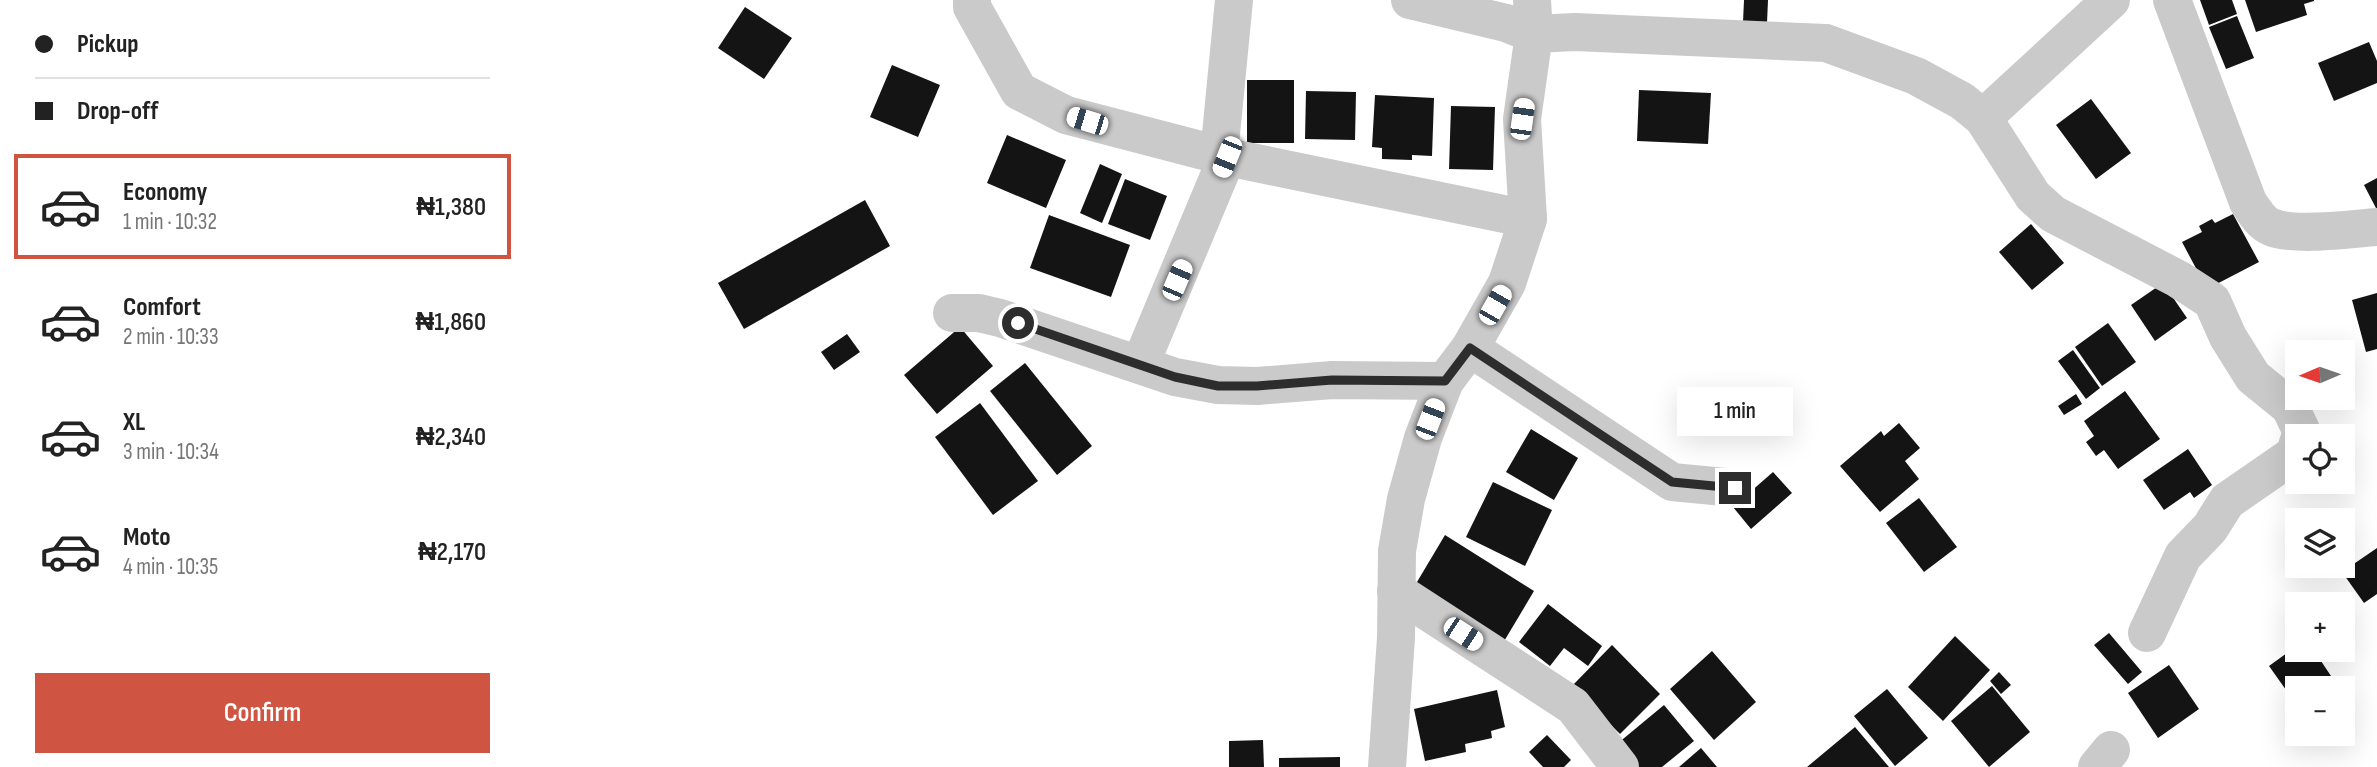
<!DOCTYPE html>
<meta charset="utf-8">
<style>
:root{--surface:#fff;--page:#f6f6f6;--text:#222;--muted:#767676;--line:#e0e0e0;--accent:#d05442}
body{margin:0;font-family:"Sofia Sans Condensed",sans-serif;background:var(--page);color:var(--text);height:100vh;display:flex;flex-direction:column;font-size:26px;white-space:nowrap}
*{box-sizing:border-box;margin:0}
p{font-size:23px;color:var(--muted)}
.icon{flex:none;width:38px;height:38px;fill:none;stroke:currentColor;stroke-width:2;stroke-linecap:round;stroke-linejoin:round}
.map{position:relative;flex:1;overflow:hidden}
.drawer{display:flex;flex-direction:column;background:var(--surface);width:525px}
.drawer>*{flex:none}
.top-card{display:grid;align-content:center;height:154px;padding:0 35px;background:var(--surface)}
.needle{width:46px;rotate:268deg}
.controls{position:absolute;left:1760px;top:340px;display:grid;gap:14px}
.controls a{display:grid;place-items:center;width:70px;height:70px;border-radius:0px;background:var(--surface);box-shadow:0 7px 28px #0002;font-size:35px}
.end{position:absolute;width:32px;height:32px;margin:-16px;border:9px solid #2d2d2d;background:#fff;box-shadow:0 0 0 4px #fff}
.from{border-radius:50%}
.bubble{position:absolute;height:49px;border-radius:0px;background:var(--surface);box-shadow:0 7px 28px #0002;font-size:23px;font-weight:600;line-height:49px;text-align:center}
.car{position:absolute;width:21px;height:42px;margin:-21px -10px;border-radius:9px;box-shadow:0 0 5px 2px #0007;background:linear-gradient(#fff 24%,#345 0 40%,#fff 0 76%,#345 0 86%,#fff 0)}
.top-card b{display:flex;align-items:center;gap:24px;height:66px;font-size:26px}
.top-card b+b{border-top:2px solid var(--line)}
.top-card i{width:18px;height:18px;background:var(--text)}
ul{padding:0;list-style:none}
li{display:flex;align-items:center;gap:21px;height:105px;margin:0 14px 10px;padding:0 21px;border:4px solid transparent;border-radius:0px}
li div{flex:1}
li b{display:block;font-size:26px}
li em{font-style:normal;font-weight:600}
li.active{border-color:var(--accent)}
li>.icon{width:63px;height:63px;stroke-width:1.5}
.cta{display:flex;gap:14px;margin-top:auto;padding:14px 35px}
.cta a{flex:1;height:80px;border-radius:0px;background:var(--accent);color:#fff;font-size:28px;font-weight:600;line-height:80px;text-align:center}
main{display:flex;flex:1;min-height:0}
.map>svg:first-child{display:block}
</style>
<main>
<section class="drawer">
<div class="top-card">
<b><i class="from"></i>Pickup</b>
<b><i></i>Drop-off</b>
</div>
<ul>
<li class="active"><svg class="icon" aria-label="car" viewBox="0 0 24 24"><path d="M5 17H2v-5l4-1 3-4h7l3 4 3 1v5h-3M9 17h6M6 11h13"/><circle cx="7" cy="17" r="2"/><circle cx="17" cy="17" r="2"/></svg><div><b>Economy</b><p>1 min · 10:32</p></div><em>₦1,380</em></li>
<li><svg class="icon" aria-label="car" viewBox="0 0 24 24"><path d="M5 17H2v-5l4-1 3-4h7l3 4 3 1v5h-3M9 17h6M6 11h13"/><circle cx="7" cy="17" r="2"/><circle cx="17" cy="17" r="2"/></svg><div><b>Comfort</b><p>2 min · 10:33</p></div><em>₦1,860</em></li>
<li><svg class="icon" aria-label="car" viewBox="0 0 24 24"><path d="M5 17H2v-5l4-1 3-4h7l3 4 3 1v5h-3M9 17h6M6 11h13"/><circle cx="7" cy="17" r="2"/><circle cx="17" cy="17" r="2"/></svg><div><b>XL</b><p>3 min · 10:34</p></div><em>₦2,340</em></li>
<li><svg class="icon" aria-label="car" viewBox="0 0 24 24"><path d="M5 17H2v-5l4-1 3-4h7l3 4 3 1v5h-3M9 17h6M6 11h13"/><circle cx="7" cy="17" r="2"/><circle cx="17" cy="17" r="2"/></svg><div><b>Moto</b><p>4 min · 10:35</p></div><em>₦2,170</em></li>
</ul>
<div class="cta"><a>Confirm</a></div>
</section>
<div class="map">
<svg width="1852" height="767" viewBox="0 0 1852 767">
<rect width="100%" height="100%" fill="#fff"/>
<g fill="#141414">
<polygon points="1219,0 1243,0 1242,23 1218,22"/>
<polygon points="1675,0 1707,0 1712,14 1684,25"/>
<polygon points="1720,0 1789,0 1789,1 1779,4 1782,15 1731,32"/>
<polygon points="220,7 267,38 239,79 193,48"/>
<polygon points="1712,16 1729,58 1701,69 1684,27"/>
<polygon points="1844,42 1852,61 1852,83 1809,101 1793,63"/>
<polygon points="367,65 415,85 393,137 345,117"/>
<rect x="722" y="80" width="47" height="63"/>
<polygon points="1114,90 1186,93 1183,144 1112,141"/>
<polygon points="781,91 831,92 830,140 780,139"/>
<polygon points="850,95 909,98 907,156 887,155 887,160 857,159 857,148 847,147"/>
<polygon points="1566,99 1606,153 1571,179 1531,125"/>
<polygon points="926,106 970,107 968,170 924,169"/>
<polygon points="482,135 541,160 521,208 462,183"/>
<polygon points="575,164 597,174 577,223 555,213"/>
<polygon points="1852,178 1852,210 1839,185"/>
<polygon points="600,179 642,196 625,240 583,224"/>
<polygon points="340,200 365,246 219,329 193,283"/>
<polygon points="1708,214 1734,262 1682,289 1657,242 1677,232 1674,226 1687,219 1690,223"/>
<polygon points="524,215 605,245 586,297 505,268"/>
<polygon points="1506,224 1539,263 1507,290 1474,252"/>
<polygon points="1638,283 1662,318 1630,341 1606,305"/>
<polygon points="1852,293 1852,349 1841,352 1827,300"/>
<polygon points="1583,323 1611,362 1577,386 1550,347"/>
<polygon points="435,327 468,366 412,414 379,375"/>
<polygon points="322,334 335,352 309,370 296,352"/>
<polygon points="1548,350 1575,388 1561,399 1533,361"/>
<polygon points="500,363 567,446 532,475 465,391"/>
<polygon points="1600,391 1635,439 1593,469 1579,450 1571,456 1561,442 1569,436 1559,421"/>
<polygon points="1551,394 1557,404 1539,415 1533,406"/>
<polygon points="455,403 513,481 468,515 410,437"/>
<polygon points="1374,423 1395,448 1380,461 1394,479 1355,512 1315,466 1356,431 1359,436"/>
<polygon points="1006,429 1053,458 1029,500 981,472"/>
<polygon points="1663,449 1687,485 1669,498 1665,492 1639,510 1618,480"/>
<polygon points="1248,472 1267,493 1226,529 1208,507"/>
<polygon points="968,482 1027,510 1000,566 941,537"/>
<polygon points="1394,498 1432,547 1399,572 1361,523"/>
<polygon points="920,535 1009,591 978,643 889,587"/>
<polygon points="1852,548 1852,594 1839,603 1817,572"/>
<polygon points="1023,604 1077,646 1063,666 1039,648 1025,666 994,642"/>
<polygon points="1584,633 1617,672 1603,684 1569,645"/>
<polygon points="1430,636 1465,670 1418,721 1383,687"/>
<polygon points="1087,645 1135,694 1095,734 1047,686"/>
<polygon points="1773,645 1773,649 1788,649 1814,688 1773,688 1773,707 1744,666"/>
<polygon points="1187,651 1231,702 1189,740 1145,689"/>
<polygon points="1644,665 1674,709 1633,738 1603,693"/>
<polygon points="1474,672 1486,685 1476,694 1465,681"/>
<polygon points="1467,686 1505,732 1464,767 1426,721"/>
<polygon points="1362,689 1403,738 1370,766 1329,716"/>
<polygon points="972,690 980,727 966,731 967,738 940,744 941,752 900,761 889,709"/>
<polygon points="1139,705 1169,741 1137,767 1111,767 1092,744"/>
<polygon points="1330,727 1364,767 1282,767"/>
<polygon points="1022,735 1046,760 1039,767 1018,767 1004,752"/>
<polygon points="738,740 739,767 704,767 704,741"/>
<polygon points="1176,748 1192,767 1154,767"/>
<polygon points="815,757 815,767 754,767 754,758"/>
</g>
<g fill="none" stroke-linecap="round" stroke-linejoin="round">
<g stroke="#cacaca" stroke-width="38">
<polyline points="447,0 447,7 494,91 541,115 702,157 1003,219"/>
<polyline points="885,0 981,23 1009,34 1050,32 1301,43 1391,76 1437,101 1458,118 1508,196 1528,214 1653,279 1687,301 1703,337 1728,377 1765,407 1776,430 1775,436"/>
<path d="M1647,0L1723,202C1729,211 1736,223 1746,227C1769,237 1826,229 1852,227"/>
<polyline points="1458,118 1586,0"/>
<polyline points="694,155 709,0"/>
<polyline points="427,313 454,313 475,318 650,377 693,385 732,386 807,380 920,381"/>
<polyline points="945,348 1147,482 1210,488"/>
<polyline points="615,365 702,157"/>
<polyline points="871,591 1048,706 1095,767"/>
<polyline points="1622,633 1658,556 1685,528 1702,501 1770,454 1773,443"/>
<polyline points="862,767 871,638 872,551 881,499 898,438 920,381 945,348 982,283 1003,219 997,119 1009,34 1007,0"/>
<polyline points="1572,767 1586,750"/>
</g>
</g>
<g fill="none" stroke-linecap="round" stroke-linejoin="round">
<polyline stroke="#2d2d2d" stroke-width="9" points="493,323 650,377 693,386 732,386 807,380 920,381 945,348 1147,482 1210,488"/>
</g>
</svg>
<div class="controls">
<a><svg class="needle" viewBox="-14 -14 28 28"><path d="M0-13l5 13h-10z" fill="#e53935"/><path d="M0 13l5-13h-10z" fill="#767676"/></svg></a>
<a><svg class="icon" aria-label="locate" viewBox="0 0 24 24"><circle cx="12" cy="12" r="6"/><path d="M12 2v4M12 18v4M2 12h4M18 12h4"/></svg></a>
<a><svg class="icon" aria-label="layers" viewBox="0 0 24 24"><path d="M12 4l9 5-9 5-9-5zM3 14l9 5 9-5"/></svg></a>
<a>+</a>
<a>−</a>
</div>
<i class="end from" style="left:493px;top:323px"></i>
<i class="end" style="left:1210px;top:488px"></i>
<div class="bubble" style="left:1152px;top:387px;width:116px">1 min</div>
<i class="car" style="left:997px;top:119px;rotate:8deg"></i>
<i class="car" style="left:562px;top:121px;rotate:287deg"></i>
<i class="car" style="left:702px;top:157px;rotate:202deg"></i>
<i class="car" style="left:652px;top:280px;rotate:23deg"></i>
<i class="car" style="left:970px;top:305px;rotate:30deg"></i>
<i class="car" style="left:905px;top:419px;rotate:21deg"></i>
<i class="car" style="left:938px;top:634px;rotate:123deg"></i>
</div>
</main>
